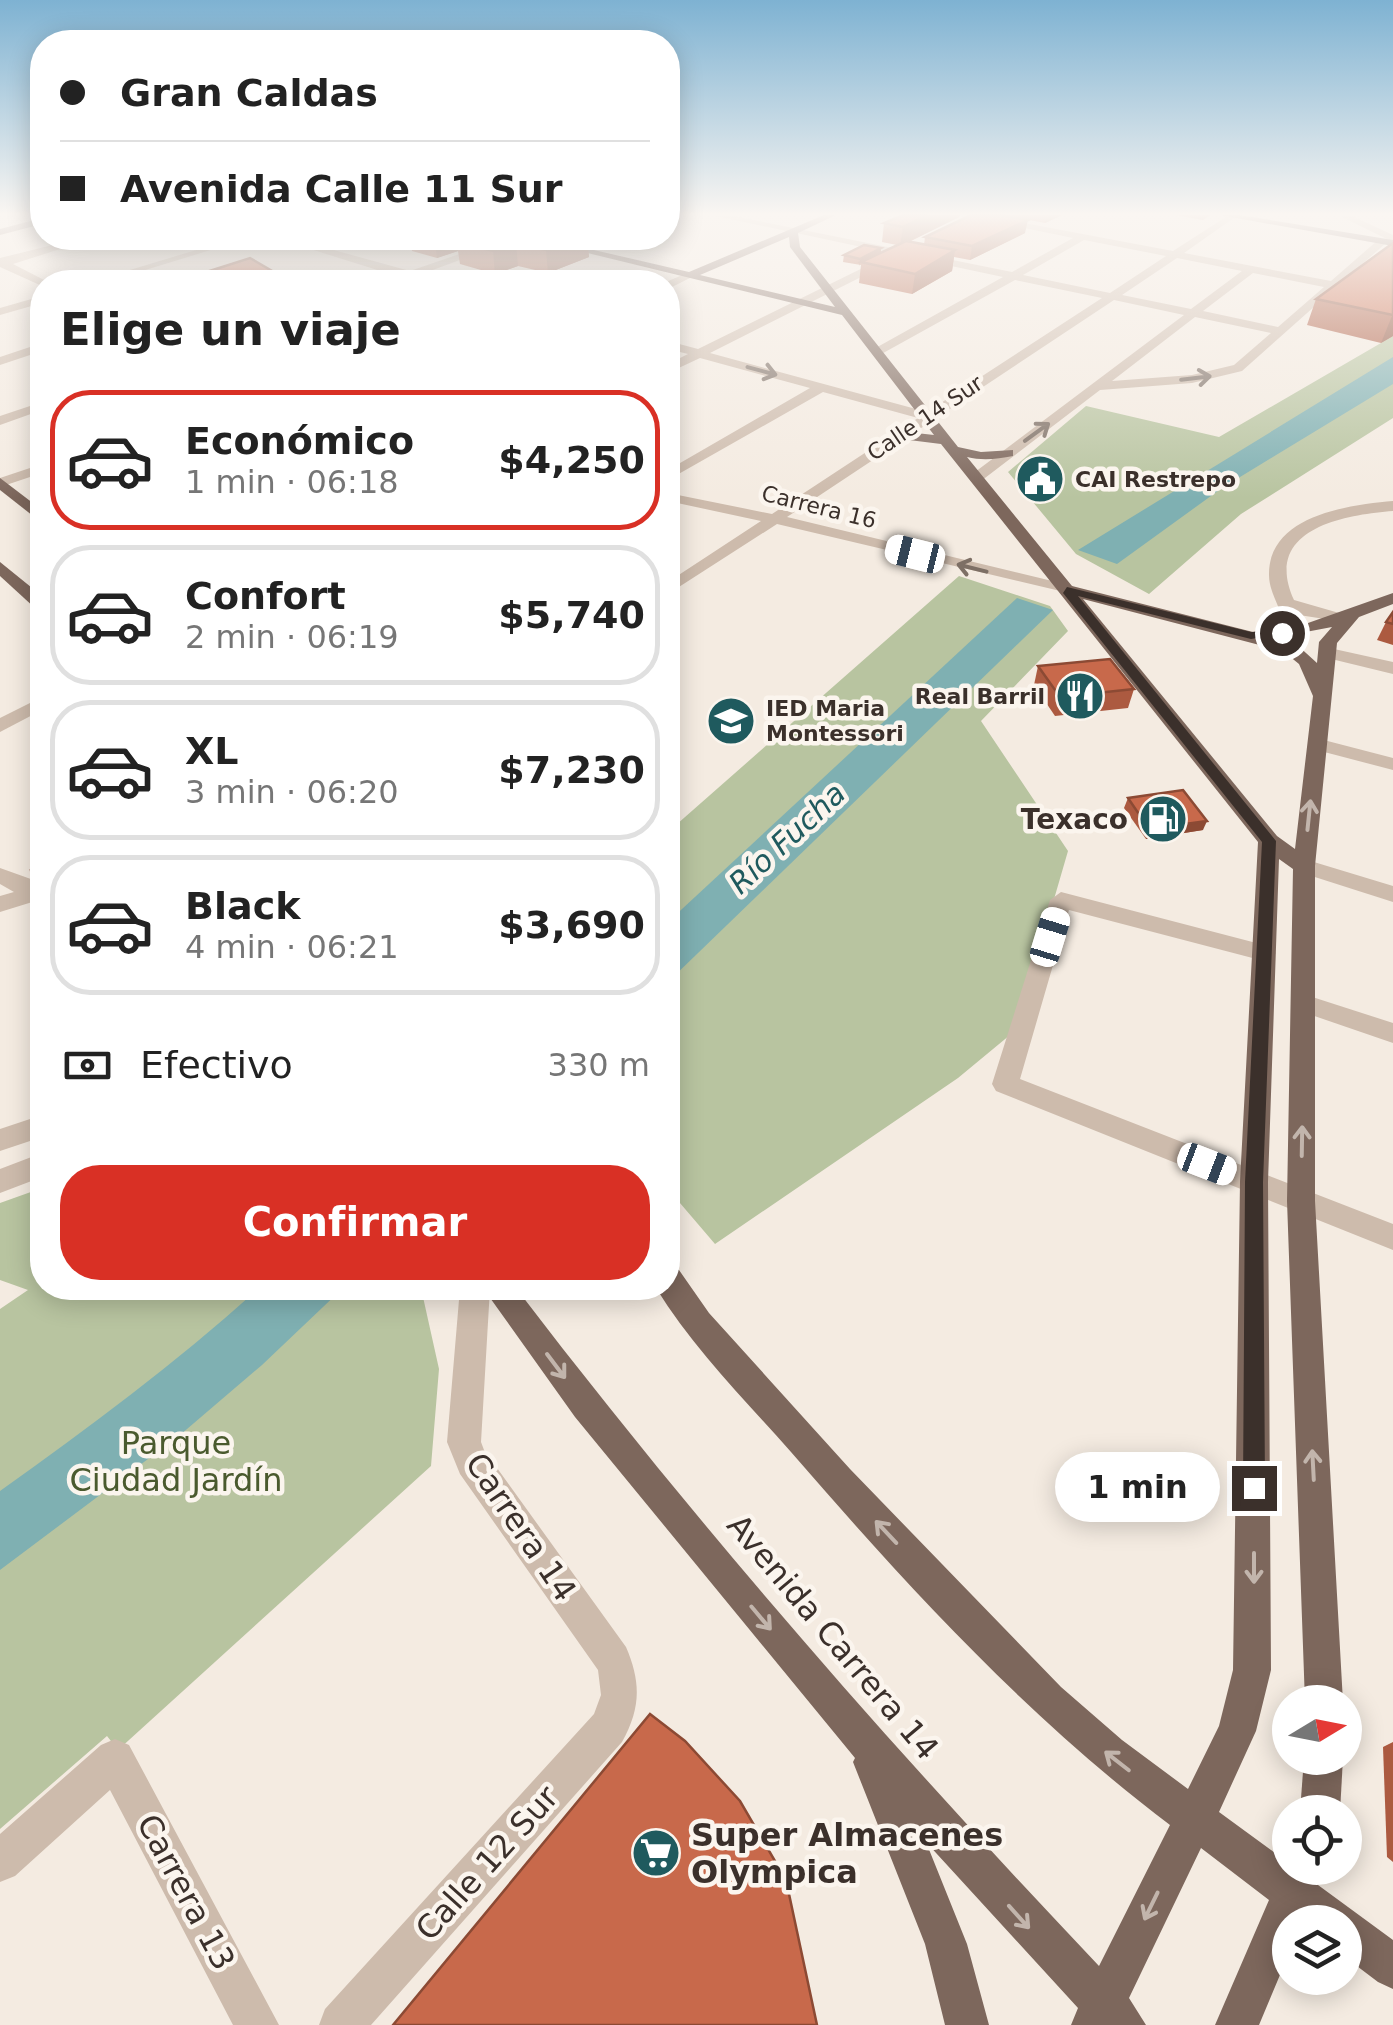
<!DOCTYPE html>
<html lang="es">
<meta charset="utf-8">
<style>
:root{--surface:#fff;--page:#f2f2f2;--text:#222;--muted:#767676;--line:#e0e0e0;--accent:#d93025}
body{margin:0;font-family:"DejaVu Sans",sans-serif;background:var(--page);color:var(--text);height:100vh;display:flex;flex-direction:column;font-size:38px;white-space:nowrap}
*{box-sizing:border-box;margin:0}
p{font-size:32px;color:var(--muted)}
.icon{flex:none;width:55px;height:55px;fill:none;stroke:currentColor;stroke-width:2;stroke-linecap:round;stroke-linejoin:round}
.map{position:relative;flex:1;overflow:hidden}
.details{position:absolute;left:30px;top:270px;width:650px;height:1030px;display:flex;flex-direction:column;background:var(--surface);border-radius:40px;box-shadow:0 5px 25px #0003}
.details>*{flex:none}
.guide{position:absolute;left:30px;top:30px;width:650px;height:220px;border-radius:40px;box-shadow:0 5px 25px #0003;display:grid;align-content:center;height:220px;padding:0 30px;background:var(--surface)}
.needle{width:65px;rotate:80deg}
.controls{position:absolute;left:1272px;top:1685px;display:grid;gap:20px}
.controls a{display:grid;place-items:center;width:90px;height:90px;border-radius:50%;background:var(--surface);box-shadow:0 5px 25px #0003;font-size:50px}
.end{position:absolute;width:45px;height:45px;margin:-22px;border:12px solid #3b302b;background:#fff;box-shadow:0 0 0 5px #fff}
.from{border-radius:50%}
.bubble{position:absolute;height:70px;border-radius:35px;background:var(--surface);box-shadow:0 5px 25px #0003;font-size:32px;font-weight:700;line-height:70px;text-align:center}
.car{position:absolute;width:30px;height:60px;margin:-30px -15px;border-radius:12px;box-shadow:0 0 8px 2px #0007;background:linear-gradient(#fff 24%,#345 0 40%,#fff 0 76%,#345 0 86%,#fff 0)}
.guide b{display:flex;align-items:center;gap:35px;height:95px;font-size:38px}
.guide b+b{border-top:2px solid var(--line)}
.guide i{width:25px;height:25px;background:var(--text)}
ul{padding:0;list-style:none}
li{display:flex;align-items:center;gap:30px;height:140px;margin:0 20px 15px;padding:0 10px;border:5px solid var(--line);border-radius:40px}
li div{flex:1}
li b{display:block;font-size:38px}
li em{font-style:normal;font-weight:700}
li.active{border-color:var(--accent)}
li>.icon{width:90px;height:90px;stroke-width:1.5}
h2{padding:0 30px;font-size:45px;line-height:120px}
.pay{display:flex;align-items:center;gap:25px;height:110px;padding:0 30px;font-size:38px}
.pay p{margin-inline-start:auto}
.action{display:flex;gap:20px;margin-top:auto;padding:20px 30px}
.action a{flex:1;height:115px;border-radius:40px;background:var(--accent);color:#fff;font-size:40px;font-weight:700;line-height:115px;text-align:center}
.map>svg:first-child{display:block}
</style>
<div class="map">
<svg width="1393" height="2025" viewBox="0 0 1393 2025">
<rect width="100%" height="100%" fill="#f4ebe1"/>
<g fill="#b8c4a0">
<polygon points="1393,336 1393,418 1241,514 1149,594 1076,554 1008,472 1086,406 1219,437"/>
<polygon points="959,576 1050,606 1068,631 981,721 1068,851 1016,1030 958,1078 715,1244 668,1189 668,832"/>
<polygon points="42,1188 42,1288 421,1288 439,1369 431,1466 118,1750 107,1736 0,1829 0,1309 28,1290 0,1280 0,1203"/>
</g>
<g fill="#7fb0b2">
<polygon points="1393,357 1393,384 1222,488 1117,564 1078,550"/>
<polygon points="1017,598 1053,610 668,982 668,922"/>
<path d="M259,1288H343L262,1365L180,1435L0,1570V1491C90,1427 177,1362 259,1288Z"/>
</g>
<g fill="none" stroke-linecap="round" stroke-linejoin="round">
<g fill="#cdbbac" fill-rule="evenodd">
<path d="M711,215H729L1012,272L1073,238L962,215H981L1173,251L1229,215H1238L1184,253L1331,281L1378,240L1387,242L1242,371L1192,383L1100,390L981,481H971V475L1184,315L1114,300L787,517L1073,586V594L777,524L668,594V582L761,521L668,501V493L772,514L918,418L823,392L668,480V470L810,388L700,358L668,373V364L688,354L668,349V341L698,349L883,258H891V262L710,353L927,412L1102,298L1015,280L876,357L872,350L1003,277ZM1084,240L1166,256L1110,293L1023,275ZM1177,258L1242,271L1191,309L1122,295ZM1253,273L1324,287L1278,327L1203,311ZM1195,317L1271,333L1234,365L1192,375L1112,381Z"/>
<polygon points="1338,215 1350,215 1393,235 1393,242"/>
<polygon points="81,238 95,238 13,264 46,281 42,286 0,267 0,258"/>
<polygon points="236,238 250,238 106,282 90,282"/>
<polygon points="275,238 290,238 410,271 506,238 519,238 422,274 442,282 403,278"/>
<polygon points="687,273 696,275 668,289 666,282"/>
<polygon points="42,296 42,303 0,315 0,308"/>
<polygon points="42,343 42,351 0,365 0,357"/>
<polygon points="42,402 42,410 0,425 0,416"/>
<polygon points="42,464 42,473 0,487 0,478"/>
<path d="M1393,501V511C1341,515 1262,530 1294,600L1353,617L1344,622L1299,615L1297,630L1288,637H1276L1273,633L1282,619C1279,604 1269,591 1269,575C1268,515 1349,505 1393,501Z"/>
<polygon points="1325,647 1393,662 1393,674 1319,656 1319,648"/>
<polygon points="42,697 42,710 0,732 0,718"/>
<polygon points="1316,738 1393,758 1393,770 1309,748 1309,740"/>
<polygon points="1304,859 1393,886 1393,902 1296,871 1293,866"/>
<polygon points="0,868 42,883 42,899 0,912 0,896 14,892 0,884"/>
<polygon points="1061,892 1264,945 1276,953 1264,961 1069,910 1020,1079 1393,1224 1393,1250 996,1091 992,1084 1050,900"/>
<polygon points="1303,994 1393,1023 1393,1043 1294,1009 1291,1003 1294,997"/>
<polygon points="42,1115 42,1137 0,1151 0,1129"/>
<polygon points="42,1153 42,1177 0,1193 0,1169"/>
<path d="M460,1288H490L481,1442L484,1450L626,1647C641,1682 641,1708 622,1742L371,2025H319L325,2009L594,1714L601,1695L598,1670L460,1474L447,1442Z"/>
<polygon points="115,1739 129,1745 279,2025 233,2025 110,1790 15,1876 0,1882 0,1834 101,1745"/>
</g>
<g fill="#7d675c" fill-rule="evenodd">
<path d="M824,215H836L798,233L800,247L958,447L981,452L1013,450V456C997,459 983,461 967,457L1072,586L1253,632L1308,623L1393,593V604L1359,617L1337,643L1315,866V1201L1343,1702H1305L1287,1201L1293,869L1279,859L1268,1182L1271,1670L1256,1731L1219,1812L1286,1861L1290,1853V1868H1324L1318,1885L1393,1940V1989L1378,1982L1345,1957V1922H1290V1951L1259,2025H1215L1269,1900L1201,1848L1129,1998L1146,2025H1071L1078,2008L926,1842L967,1944L989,2025H945L925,1944L853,1762L855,1758L575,1417L483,1288H516C696,1524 894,1750 1099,1966L1170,1825C1028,1718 907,1586 791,1452C744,1399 693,1348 656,1288H668V1267L679,1270L709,1313L850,1469L1061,1687L1122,1740L1188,1789L1219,1726L1233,1670L1240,1182L1258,842L941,444L893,438L891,435L898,431L934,435L842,315L526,238H542L689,272ZM789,237L790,247L835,307L700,275ZM1083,599L1283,651L1299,664L1313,696L1295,849L1277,836ZM1332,627L1319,642L1317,663L1295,643L1274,638Z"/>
<polygon points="1219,215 1240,215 1393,240 1393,246"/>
<polygon points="42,218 42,224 0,235 0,229"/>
<polygon points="0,478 42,510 42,523 0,490"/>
<polygon points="0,562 42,596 42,610 36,609 0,576"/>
<polygon points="1304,1758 1343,1758 1340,1812 1300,1812"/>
</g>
</g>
<g fill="#ac5a40">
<polygon points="903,215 960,215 959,217 909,242 924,245 925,237 1025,233 970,260 954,257 952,271 912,294 859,283 861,265 843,262 844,255 881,248 881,253 897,245 882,242 884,223"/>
<polygon points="1002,215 1062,215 1045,223"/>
<polygon points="1175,215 1211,215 1203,220"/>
<polygon points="410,238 587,238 589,257 548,273 518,266 495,274 460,264 458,251 437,258 412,251"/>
<polygon points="1393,243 1393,336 1381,343 1307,325 1316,299"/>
<polygon points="197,275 291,282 200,282"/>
<polygon points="1393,612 1393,645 1377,640 1386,622"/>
<polygon points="1038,666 1134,689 1128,708 1055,716 1034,685"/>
<polygon points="1128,798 1203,830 1146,839 1124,808"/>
<polygon points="1393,1742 1393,1862 1387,1857 1383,1747"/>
</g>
<g fill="#8c4a34">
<polygon points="928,215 960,215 959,217 900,246 903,227"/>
<polygon points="1047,215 1062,215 1045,223"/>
<polygon points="1028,220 1025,233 970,260 972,246"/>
<polygon points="452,238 496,238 457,242 458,251 437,258 435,243"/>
<polygon points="580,238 587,238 589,257 548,273 546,250"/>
<polygon points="516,243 518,266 495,274 493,251"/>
<polygon points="881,248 881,255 861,262 859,266 860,259"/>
<polygon points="955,250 952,271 912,294 915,274"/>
<polygon points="1393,315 1393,336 1381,343 1392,316"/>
<polygon points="1207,821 1203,830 1146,839 1149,829"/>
</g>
<g fill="#c8694b" stroke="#8c4a34" stroke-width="2.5">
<polygon points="903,215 928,215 903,227 884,223"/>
<polygon points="971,215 1001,215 1028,220 972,246 925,237"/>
<polygon points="415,238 452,238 435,243"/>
<polygon points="467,238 580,238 546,250 516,243 493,251 457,242"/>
<polygon points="906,241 955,250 915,274 861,262"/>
<polygon points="1393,243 1393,315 1316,299"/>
<polygon points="864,245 881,248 860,259 844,255"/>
<polygon points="250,258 291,282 223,282 197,275"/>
<polygon points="1393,612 1393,624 1386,622"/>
<polygon points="1110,659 1134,689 1060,697 1038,666"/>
<polygon points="1183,790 1207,821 1149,829 1128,798"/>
<polygon points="42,866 42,937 31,870"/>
<polygon points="650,1714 685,1741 740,1801 786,1880 817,2025 393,2025"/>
</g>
<defs><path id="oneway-shaft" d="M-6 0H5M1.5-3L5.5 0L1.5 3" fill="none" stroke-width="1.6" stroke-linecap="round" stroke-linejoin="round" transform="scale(2.5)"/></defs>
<g stroke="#7d6f65">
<use href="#oneway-shaft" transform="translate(762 371) rotate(15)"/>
<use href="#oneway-shaft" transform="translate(1196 378) rotate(-7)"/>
<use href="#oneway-shaft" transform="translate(1037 432) rotate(-36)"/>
<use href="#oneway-shaft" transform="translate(972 568) rotate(-166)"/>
</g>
<g stroke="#c2b5ac">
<use href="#oneway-shaft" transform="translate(1309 815) rotate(-84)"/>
<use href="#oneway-shaft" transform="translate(1302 1141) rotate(-89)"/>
<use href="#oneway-shaft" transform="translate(556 1366) rotate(53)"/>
<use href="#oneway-shaft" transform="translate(1313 1465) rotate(-93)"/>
<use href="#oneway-shaft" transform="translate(886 1532) rotate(-133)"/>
<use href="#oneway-shaft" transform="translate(1254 1568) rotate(90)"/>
<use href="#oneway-shaft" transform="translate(761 1618) rotate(50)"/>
<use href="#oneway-shaft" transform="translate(1117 1761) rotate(-142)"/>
<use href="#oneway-shaft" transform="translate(1151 1906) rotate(116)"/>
<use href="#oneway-shaft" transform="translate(1019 1917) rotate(48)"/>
</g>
<linearGradient id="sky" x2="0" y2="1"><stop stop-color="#7eb2d2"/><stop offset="0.43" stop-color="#faf6f2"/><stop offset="1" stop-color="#faf6f2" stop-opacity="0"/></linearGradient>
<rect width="1393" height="498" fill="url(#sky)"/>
<polygon fill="#3b302b" points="1067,587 1251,632 1282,630 1288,633 1251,639 1078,596 1276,841 1263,1182 1265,1488 1262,1496 1254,1499 1246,1496 1243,1488 1245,1182 1262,842 1063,593"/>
<defs>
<g id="civic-disc" transform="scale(2.5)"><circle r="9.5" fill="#1f5a5e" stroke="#fbf5ee"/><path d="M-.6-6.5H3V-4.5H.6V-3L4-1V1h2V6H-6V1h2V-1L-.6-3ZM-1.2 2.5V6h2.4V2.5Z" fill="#fff"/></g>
<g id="restaurant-disc" transform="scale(2.5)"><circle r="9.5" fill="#1f5a5e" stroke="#fbf5ee"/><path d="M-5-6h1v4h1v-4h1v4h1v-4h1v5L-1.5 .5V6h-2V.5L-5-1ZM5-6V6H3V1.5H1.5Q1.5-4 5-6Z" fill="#fff"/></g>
<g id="school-disc" transform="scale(2.5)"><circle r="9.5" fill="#1f5a5e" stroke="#fbf5ee"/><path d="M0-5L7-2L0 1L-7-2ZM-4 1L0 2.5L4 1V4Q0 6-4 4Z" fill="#fff"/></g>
<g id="fuel-disc" transform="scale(2.5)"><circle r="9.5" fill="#1f5a5e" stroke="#fbf5ee"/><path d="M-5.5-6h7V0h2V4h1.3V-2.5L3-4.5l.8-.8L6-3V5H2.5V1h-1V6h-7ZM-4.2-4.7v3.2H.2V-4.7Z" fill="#fff"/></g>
<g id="supermarket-disc" transform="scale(2.5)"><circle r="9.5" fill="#1f5a5e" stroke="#fbf5ee"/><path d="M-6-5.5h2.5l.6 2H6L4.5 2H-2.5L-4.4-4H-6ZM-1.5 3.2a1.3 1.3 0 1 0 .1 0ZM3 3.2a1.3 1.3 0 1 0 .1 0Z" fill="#fff"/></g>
</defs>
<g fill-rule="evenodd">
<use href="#civic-disc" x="1040" y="479"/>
<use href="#restaurant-disc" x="1080" y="696"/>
<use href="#school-disc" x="731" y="721"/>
<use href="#fuel-disc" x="1163" y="819"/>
<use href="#supermarket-disc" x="656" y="1853"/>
</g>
<g text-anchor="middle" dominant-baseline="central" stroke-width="9" stroke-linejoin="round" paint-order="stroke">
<g font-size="22" fill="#3b302b" stroke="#fbf5ee">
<text transform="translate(925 418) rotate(-34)">Calle 14 Sur</text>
<text transform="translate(819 507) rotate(14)">Carrera 16</text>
</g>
<g font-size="22" font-weight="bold" fill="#3b302b" stroke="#fbf5ee" text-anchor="start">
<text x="1075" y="479">CAI Restrepo</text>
<text x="1045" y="696" text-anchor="end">Real Barril</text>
<text x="766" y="708">IED Maria<tspan x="766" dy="25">Montessori</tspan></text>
</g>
<g font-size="28" font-weight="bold" fill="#3b302b" stroke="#fbf5ee" text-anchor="end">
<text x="1128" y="819">Texaco</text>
</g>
<g font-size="30" font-style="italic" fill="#1f5a5e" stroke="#fbf5ee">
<text transform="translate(787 838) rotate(-43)">Río Fucha</text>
</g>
<g font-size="32" fill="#4a5a2e" stroke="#fbf5ee">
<text x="176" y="1443">Parque<tspan x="176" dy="37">Ciudad Jardín</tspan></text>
</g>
<g font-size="32" fill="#3b302b" stroke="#fbf5ee">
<text transform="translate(521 1527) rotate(56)">Carrera 14</text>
<text transform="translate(833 1637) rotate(50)">Avenida Carrera 14</text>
<text transform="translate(487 1863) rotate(-48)">Calle 12 Sur</text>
<text transform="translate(186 1892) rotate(62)">Carrera 13</text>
</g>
<g font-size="32" font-weight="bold" fill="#3b302b" stroke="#fbf5ee" text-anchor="start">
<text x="691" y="1835">Super Almacenes<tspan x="691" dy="37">Olympica</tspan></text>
</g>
</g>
</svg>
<div class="controls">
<a><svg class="needle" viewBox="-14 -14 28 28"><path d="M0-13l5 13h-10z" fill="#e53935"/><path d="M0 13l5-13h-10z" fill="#767676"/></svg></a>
<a><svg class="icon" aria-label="locate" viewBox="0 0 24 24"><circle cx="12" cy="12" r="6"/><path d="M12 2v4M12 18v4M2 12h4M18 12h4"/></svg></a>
<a><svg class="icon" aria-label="layers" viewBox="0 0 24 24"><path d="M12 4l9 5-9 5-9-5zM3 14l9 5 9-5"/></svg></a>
</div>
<i class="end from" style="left:1282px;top:633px"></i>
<i class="end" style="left:1254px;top:1488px"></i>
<div class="bubble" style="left:1055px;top:1452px;width:165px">1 min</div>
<i class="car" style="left:915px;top:554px;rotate:284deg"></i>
<i class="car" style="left:1050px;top:937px;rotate:17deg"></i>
<i class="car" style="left:1207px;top:1164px;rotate:111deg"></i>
<div class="guide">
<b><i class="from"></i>Gran Caldas</b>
<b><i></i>Avenida Calle 11 Sur</b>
</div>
<section class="details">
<h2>Elige un viaje</h2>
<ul>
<li class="active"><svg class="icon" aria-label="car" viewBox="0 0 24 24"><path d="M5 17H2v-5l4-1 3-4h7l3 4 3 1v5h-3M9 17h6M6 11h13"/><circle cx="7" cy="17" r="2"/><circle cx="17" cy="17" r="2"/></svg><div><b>Económico</b><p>1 min · 06:18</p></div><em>$4,250</em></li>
<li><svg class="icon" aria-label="car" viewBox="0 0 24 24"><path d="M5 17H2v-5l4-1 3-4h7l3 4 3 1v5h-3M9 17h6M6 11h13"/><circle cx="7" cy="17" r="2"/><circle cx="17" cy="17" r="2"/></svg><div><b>Confort</b><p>2 min · 06:19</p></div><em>$5,740</em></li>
<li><svg class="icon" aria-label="car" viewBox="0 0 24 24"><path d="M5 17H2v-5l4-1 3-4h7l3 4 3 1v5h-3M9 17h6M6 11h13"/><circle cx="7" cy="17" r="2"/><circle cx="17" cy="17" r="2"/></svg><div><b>XL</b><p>3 min · 06:20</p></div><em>$7,230</em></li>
<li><svg class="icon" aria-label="car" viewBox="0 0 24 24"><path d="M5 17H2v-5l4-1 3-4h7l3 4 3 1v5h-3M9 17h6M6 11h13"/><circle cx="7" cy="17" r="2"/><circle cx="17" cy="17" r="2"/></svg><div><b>Black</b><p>4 min · 06:21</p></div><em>$3,690</em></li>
</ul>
<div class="pay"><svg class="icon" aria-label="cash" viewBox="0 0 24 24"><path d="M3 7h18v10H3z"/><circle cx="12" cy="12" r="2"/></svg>Efectivo<p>330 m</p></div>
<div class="action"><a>Confirmar</a></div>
</section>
</div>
